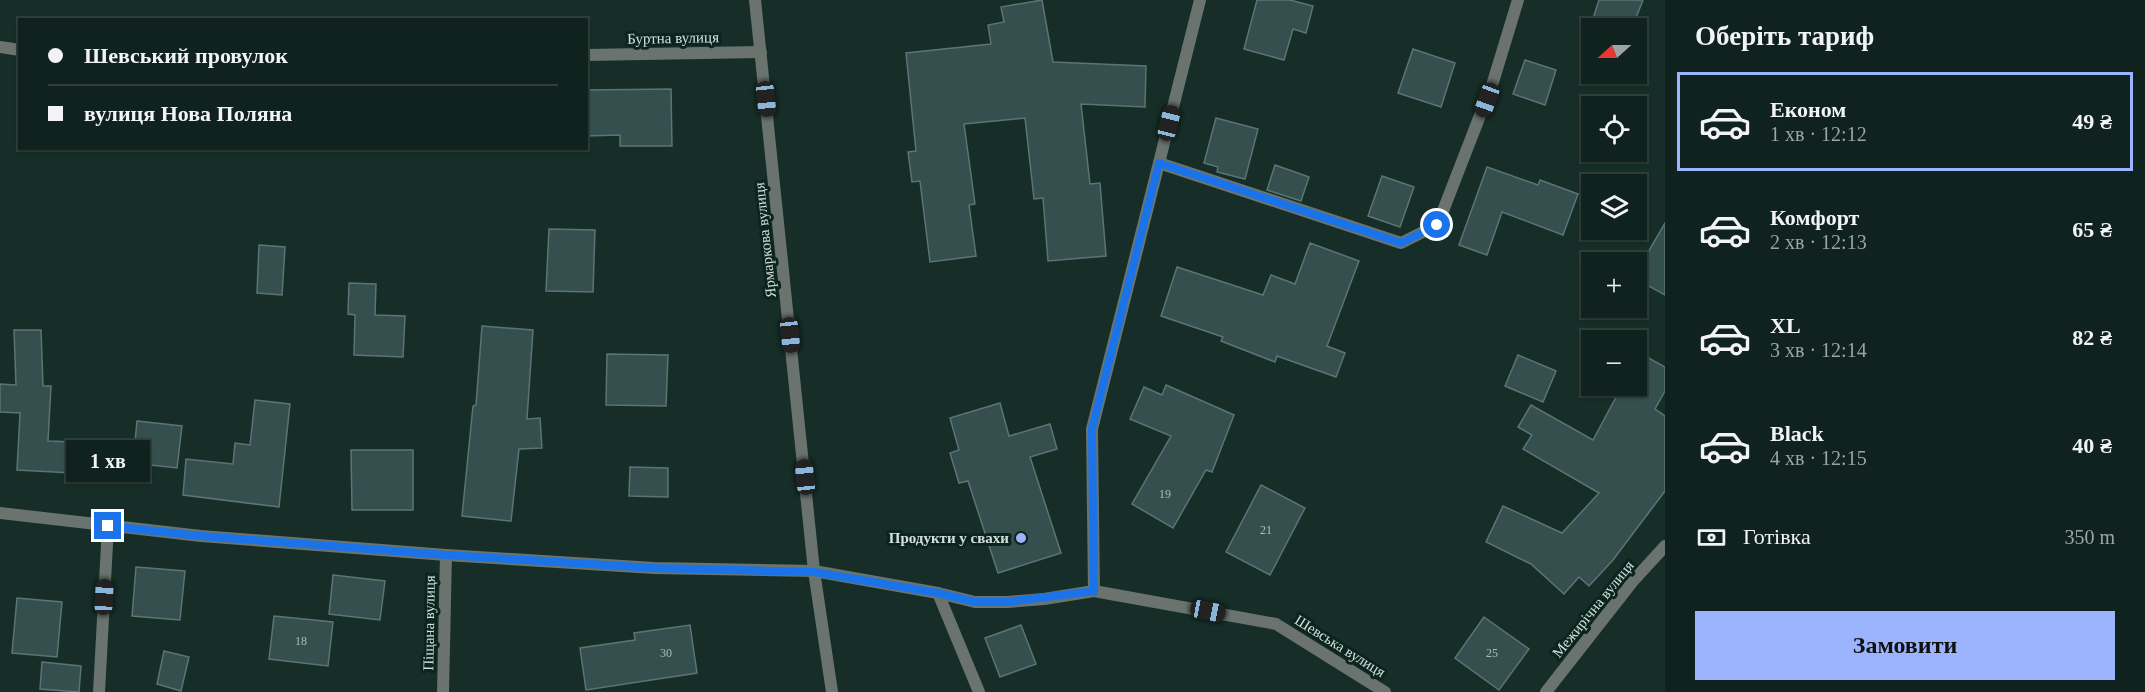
<!DOCTYPE html>
<html lang="uk">
<meta charset="utf-8">
<style>
:root{--surface:#10221d;--page:#1e2f2a;--text:#f1f3f6;--muted:#9ca4a4;--line:#303f3b;--accent:#9cb4fd}
body{margin:0;font-family:Georgia,serif;background:var(--page);color:var(--text);height:100vh;display:flex;flex-direction:column;font-size:22px;white-space:nowrap}
*{box-sizing:border-box;margin:0}
p{font-size:20px;color:var(--muted)}
.icon{flex:none;width:33px;height:33px;fill:none;stroke:currentColor;stroke-width:2;stroke-linecap:round;stroke-linejoin:round}
.map{position:relative;flex:1;overflow:hidden}
.panel{display:flex;flex-direction:column;background:var(--surface);width:480px}
.panel>*{flex:none}
.banner{position:absolute;left:18px;top:18px;width:570px;height:132px;border-radius:0px;box-shadow:0 2px 4px #0004,0 0 0 2px var(--line);display:grid;align-content:center;height:132px;padding:0 30px;background:var(--surface)}
.needle{width:39px;rotate:249deg}
.fabs{position:absolute;left:1581px;top:18px;display:grid;gap:12px}
.fabs a{display:grid;place-items:center;width:66px;height:66px;border-radius:0px;background:var(--surface);box-shadow:0 2px 4px #0004,0 0 0 2px var(--line);font-size:30px}
.end{position:absolute;width:27px;height:27px;margin:-14px;border:8px solid #1a73e8;background:#fff;box-shadow:0 0 0 3px #fff}
.from{border-radius:50%}
.bubble{position:absolute;height:42px;border-radius:0px;background:var(--surface);box-shadow:0 2px 4px #0004,0 0 0 2px var(--line);font-size:20px;font-weight:700;line-height:42px;text-align:center}
.car{position:absolute;width:18px;height:36px;margin:-18px -9px;border-radius:8px;box-shadow:0 0 4px 2px #0007;background:linear-gradient(#222 24%,#8ab4d8 0 40%,#222 0 76%,#8ab4d8 0 86%,#222 0)}
.banner b{display:flex;align-items:center;gap:21px;height:57px;font-size:22px}
.banner b+b{border-top:2px solid var(--line)}
.banner i{width:15px;height:15px;background:var(--text)}
ul{padding:0;list-style:none}
li{display:flex;align-items:center;gap:18px;height:99px;margin:0 12px 9px;padding:0 18px;border:3px solid transparent;border-radius:0px}
li div{flex:1}
li b{display:block;font-size:22px}
li em{font-style:normal;font-weight:700}
li.current{border-color:var(--accent)}
li>.icon{width:54px;height:54px;stroke-width:1.5}
h2{padding:0 30px;font-size:27px;line-height:72px}
.pay{display:flex;align-items:center;gap:15px;height:66px;padding:0 30px;font-size:22px}
.pay p{margin-inline-start:auto}
.cta{display:flex;gap:12px;margin-top:auto;padding:12px 30px}
.cta a{flex:1;height:69px;border-radius:0px;background:var(--accent);color:#111;font-size:24px;font-weight:700;line-height:69px;text-align:center}
main{display:flex;flex:1;min-height:0}
.map>svg:first-child{display:block}
</style>
<main>
<div class="map">
<svg width="1665" height="692" viewBox="0 0 1665 692">
<rect width="100%" height="100%" fill="#162e27"/>
<g fill="#354f4f" stroke="#597574" stroke-width="1.5">
<polygon points="1042,0 1053,62 1146,66 1145,107 1081,104 1090,184 1100,183 1106,256 1048,261 1043,198 1034,199 1025,118 964,124 975,204 969,205 976,256 930,262 920,181 912,182 908,152 916,151 906,53 991,44 988,25 1004,22 1001,7"/>
<polygon points="1257,0 1290,0 1313,6 1306,33 1293,29 1284,60 1244,49"/>
<polygon points="1599,0 1643,0 1632,28 1590,28"/>
<polygon points="1413,49 1455,63 1441,107 1398,93"/>
<polygon points="1525,60 1556,70 1545,105 1513,94"/>
<polygon points="671,89 672,146 620,146 620,135 586,136 586,90"/>
<polygon points="1216,118 1258,129 1245,179 1217,172 1218,167 1204,163"/>
<polygon points="1275,165 1309,177 1301,201 1267,190"/>
<polygon points="1487,167 1538,185 1540,180 1578,194 1563,235 1502,212 1487,255 1459,245"/>
<polygon points="1382,176 1414,187 1400,227 1368,216"/>
<polygon points="1665,223 1665,295 1636,279 1636,273"/>
<polygon points="549,229 595,230 593,292 546,291"/>
<polygon points="1310,243 1359,261 1327,346 1345,353 1336,377 1277,356 1275,362 1221,341 1223,337 1161,316 1177,267 1263,295 1271,275 1295,284"/>
<polygon points="259,245 285,247 282,295 257,293"/>
<polygon points="349,283 376,284 375,315 405,316 403,357 354,355 355,315 348,314"/>
<polygon points="482,326 533,330 527,419 540,418 542,448 519,449 511,521 462,516 473,406 476,405"/>
<polygon points="14,330 41,330 43,386 51,386 48,441 74,442 72,473 17,470 20,413 0,412 0,384 16,385"/>
<polygon points="1636,351 1665,367 1665,391 1655,409 1665,416 1665,491 1613,560 1589,586 1579,577 1564,594 1531,564 1486,542 1503,506 1562,533 1599,493 1523,449 1532,435 1518,427 1531,405 1593,440 1622,386 1636,386"/>
<polygon points="607,354 668,355 666,406 606,405"/>
<polygon points="1518,355 1556,371 1543,402 1505,386"/>
<polygon points="1166,385 1234,415 1212,472 1206,470 1173,528 1132,504 1171,436 1130,419 1144,387 1162,395"/>
<polygon points="255,400 290,404 279,507 183,495 186,459 233,464 235,443 250,445"/>
<polygon points="1000,403 1009,436 1050,424 1057,449 1030,457 1061,553 998,573 968,481 959,483 950,453 959,450 950,418"/>
<polygon points="137,421 182,426 177,468 133,463"/>
<polygon points="351,450 413,450 413,510 352,510"/>
<polygon points="630,467 668,468 668,497 629,496"/>
<polygon points="1261,485 1305,508 1270,575 1226,552"/>
<polygon points="136,567 185,571 180,620 132,616"/>
<polygon points="333,575 385,581 380,620 329,614"/>
<polygon points="17,598 62,602 57,657 12,653"/>
<polygon points="274,616 333,622 328,666 269,659"/>
<polygon points="1484,617 1529,649 1499,690 1455,658"/>
<polygon points="690,625 697,673 586,690 580,648 635,640 634,633"/>
<polygon points="1021,625 1036,664 1000,677 985,638"/>
<polygon points="164,651 189,657 181,691 157,684"/>
<polygon points="42,662 81,666 79,692 40,689"/>
</g>
<g fill="none" stroke-linecap="round" stroke-linejoin="round">
<g stroke="#6a736d" stroke-width="12">
<polyline points="0,47 20,50"/>
<polyline points="586,55 761,52"/>
<polyline points="1159,163 1401,243 1437,225 1441,216 1493,82 1518,0"/>
<polyline points="0,513 201,536 446,555 654,568 814,571 938,593 975,602 1007,602 1044,599 1094,591 1276,624 1385,692"/>
<polyline points="1094,591 1092,429 1200,0"/>
<polyline points="938,593 979,692"/>
<polyline points="99,692 108,526"/>
<polyline points="443,692 446,555"/>
<polyline points="1546,692 1633,581 1665,546"/>
</g>
<polyline stroke="#6a736d" stroke-width="12" points="755,0 814,571 832,692"/>
</g>
<g fill="none" stroke-linecap="round" stroke-linejoin="round">
<polyline stroke="#1a73e8" stroke-width="8" points="108,526 201,536 446,555 654,568 814,572 938,593 975,602 1007,602 1094,591 1092,429 1159,163 1401,243 1437,225"/>
</g>
<circle fill="#9cb4fd" stroke="#0c241e" stroke-width="2" cx="1021" cy="538" r="6"/>
<g text-anchor="middle" dominant-baseline="central" stroke-width="6" stroke-linejoin="round" paint-order="stroke">
<g font-size="12" fill="#abbcb9">
<text x="1165" y="494">19</text>
<text x="1266" y="530">21</text>
<text x="301" y="641">18</text>
<text x="666" y="653">30</text>
<text x="1492" y="653">25</text>
</g>
<g font-size="15" fill="#d2e0dc" stroke="#0c241e">
<text transform="translate(673 38) rotate(-1)">Буртна вулиця</text>
<text transform="translate(765 240) rotate(-96)">Ярмаркова вулиця</text>
<text transform="translate(1593 609) rotate(-51)">Межирічна вулиця</text>
<text transform="translate(429 623) rotate(-89)">Піщана вулиця</text>
<text transform="translate(1340 646) rotate(32)">Шевська вулиця</text>
</g>
<g font-size="15" font-weight="bold" fill="#d2e0dc" stroke="#0c241e" text-anchor="end">
<text x="1009" y="538">Продукти у свахи</text>
</g>
</g>
</svg>
<div class="fabs">
<a><svg class="needle" viewBox="-14 -14 28 28"><path d="M0-13l5 13h-10z" fill="#e53935"/><path d="M0 13l5-13h-10z" fill="#9ca4a4"/></svg></a>
<a><svg class="icon" aria-label="locate" viewBox="0 0 24 24"><circle cx="12" cy="12" r="6"/><path d="M12 2v4M12 18v4M2 12h4M18 12h4"/></svg></a>
<a><svg class="icon" aria-label="layers" viewBox="0 0 24 24"><path d="M12 4l9 5-9 5-9-5zM3 14l9 5 9-5"/></svg></a>
<a>+</a>
<a>−</a>
</div>
<i class="end from" style="left:1437px;top:225px"></i>
<i class="end" style="left:108px;top:526px"></i>
<div class="bubble" style="left:66px;top:440px;width:84px">1 хв</div>
<i class="car" style="left:766px;top:99px;rotate:174deg"></i>
<i class="car" style="left:1487px;top:100px;rotate:200deg"></i>
<i class="car" style="left:1169px;top:123px;rotate:14deg"></i>
<i class="car" style="left:790px;top:335px;rotate:174deg"></i>
<i class="car" style="left:805px;top:477px;rotate:354deg"></i>
<i class="car" style="left:104px;top:597px;rotate:3deg"></i>
<i class="car" style="left:1208px;top:611px;rotate:101deg"></i>
<div class="banner">
<b><i class="from"></i>Шевський провулок</b>
<b><i></i>вулиця Нова Поляна</b>
</div>
</div>
<section class="panel">
<h2>Оберіть тариф</h2>
<ul>
<li class="current"><svg class="icon" aria-label="car" viewBox="0 0 24 24"><path d="M5 17H2v-5l4-1 3-4h7l3 4 3 1v5h-3M9 17h6M6 11h13"/><circle cx="7" cy="17" r="2"/><circle cx="17" cy="17" r="2"/></svg><div><b>Економ</b><p>1 хв · 12:12</p></div><em>49 ₴</em></li>
<li><svg class="icon" aria-label="car" viewBox="0 0 24 24"><path d="M5 17H2v-5l4-1 3-4h7l3 4 3 1v5h-3M9 17h6M6 11h13"/><circle cx="7" cy="17" r="2"/><circle cx="17" cy="17" r="2"/></svg><div><b>Комфорт</b><p>2 хв · 12:13</p></div><em>65 ₴</em></li>
<li><svg class="icon" aria-label="car" viewBox="0 0 24 24"><path d="M5 17H2v-5l4-1 3-4h7l3 4 3 1v5h-3M9 17h6M6 11h13"/><circle cx="7" cy="17" r="2"/><circle cx="17" cy="17" r="2"/></svg><div><b>XL</b><p>3 хв · 12:14</p></div><em>82 ₴</em></li>
<li><svg class="icon" aria-label="car" viewBox="0 0 24 24"><path d="M5 17H2v-5l4-1 3-4h7l3 4 3 1v5h-3M9 17h6M6 11h13"/><circle cx="7" cy="17" r="2"/><circle cx="17" cy="17" r="2"/></svg><div><b>Black</b><p>4 хв · 12:15</p></div><em>40 ₴</em></li>
</ul>
<div class="pay"><svg class="icon" aria-label="cash" viewBox="0 0 24 24"><path d="M3 7h18v10H3z"/><circle cx="12" cy="12" r="2"/></svg>Готівка<p>350 m</p></div>
<div class="cta"><a>Замовити</a></div>
</section>
</main>
